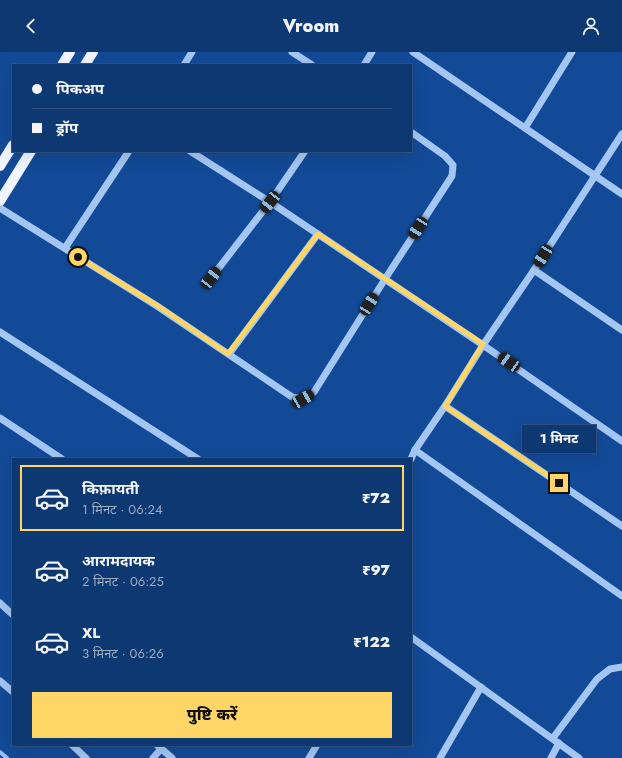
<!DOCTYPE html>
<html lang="hi">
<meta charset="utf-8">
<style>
:root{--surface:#0e3871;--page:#1c4379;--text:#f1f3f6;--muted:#9bacc3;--line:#2e5284;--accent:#ffd666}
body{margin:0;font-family:Jost,"Noto Sans Devanagari",sans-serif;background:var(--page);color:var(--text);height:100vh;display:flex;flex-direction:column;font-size:15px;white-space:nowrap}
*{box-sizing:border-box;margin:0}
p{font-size:13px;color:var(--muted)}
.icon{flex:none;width:22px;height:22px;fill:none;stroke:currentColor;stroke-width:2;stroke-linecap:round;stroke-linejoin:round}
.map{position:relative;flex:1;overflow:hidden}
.side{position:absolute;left:12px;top:406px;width:400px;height:288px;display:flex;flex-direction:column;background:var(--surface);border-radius:0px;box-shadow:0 4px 16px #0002,0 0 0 1px var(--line)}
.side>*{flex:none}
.top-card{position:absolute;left:12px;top:12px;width:400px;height:88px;border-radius:0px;box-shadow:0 4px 16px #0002,0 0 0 1px var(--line);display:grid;align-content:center;height:88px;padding:0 20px;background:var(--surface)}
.end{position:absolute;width:18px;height:18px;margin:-9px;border:5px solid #ffd666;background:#111;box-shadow:0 0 0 2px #111}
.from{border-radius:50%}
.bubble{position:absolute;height:28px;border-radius:0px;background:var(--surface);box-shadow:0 4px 16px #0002,0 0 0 1px var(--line);font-size:13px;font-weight:800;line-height:28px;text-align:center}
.car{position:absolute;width:12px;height:24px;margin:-12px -6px;border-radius:5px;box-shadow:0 0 3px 1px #0007;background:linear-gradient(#222 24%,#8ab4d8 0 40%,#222 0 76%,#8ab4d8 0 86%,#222 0)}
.top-card b{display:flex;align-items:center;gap:14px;height:38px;font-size:15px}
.top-card b+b{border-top:1px solid var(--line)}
.top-card i{width:10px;height:10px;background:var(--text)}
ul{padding:7px 0 0;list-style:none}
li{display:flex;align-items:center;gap:12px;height:66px;margin:0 8px 6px;padding:0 12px;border:2px solid transparent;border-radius:0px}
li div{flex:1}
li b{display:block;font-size:15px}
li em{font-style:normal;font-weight:800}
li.on{border-color:var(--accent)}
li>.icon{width:36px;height:36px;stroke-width:1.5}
.cta{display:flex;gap:8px;margin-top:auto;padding:8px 20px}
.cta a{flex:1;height:46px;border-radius:0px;background:var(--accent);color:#111;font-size:16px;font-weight:800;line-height:46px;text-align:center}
header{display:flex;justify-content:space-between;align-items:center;height:52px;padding:0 20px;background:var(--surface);font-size:18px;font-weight:800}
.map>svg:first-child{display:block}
</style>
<header><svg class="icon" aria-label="back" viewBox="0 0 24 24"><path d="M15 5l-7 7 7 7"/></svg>Vroom<svg class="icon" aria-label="person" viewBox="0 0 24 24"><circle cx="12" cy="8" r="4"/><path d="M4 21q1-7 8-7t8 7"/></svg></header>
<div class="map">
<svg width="622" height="706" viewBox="0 0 622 706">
<rect width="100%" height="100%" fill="#134a97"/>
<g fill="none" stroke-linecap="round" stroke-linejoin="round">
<polyline stroke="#96c0f6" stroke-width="4" points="0,700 7,706"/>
<g stroke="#a4c6f3" stroke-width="7">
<polyline points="292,0 312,13"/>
<polyline points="413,0 622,142"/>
<polyline points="184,13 192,0"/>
<polyline points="364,13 372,0"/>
<polyline points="525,76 572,0"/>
<polyline points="622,82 534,218 483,293 445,354 415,398 622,544"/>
<polyline points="190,99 270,150 211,226"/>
<polyline points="305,99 270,150 483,293 622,389"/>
<polyline points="0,156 157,254 292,345 303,347 314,340 385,227 452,124 453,113 445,104 411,80"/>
<polyline points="65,196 129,99"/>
<polyline points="534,218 622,278"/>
<polyline points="0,280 198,407"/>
<polyline points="229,302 318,182"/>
<polyline points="445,354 622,474"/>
<polyline points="0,366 62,407"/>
<polyline points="411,407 415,398"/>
<polyline points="0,551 13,563"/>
<polyline points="411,585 579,706"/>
<polyline points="0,629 13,640"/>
<polyline points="553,686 597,627 610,617 622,615"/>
<polyline points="72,693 86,706"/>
<polyline points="157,693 172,706"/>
<polyline points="153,706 161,697"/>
<polyline points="309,706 317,693"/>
<polyline points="440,706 481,635"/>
<polyline points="551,706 559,691"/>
</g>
<g stroke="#f0f5ff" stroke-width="10">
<polyline points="62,13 70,0"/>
<polyline points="85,13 93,0"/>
<polyline points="0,114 13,93"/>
<polyline points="0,149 31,99"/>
</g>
</g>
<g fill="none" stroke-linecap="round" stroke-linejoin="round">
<polyline stroke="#ffd666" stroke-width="5" points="78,205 158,254 228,302 318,182 483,292 445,354 559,431"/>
</g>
</svg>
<i class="end from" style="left:78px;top:205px"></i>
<i class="end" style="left:559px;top:431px"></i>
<div class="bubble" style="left:522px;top:373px;width:74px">1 मिनट</div>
<i class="car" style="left:270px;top:150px;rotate:218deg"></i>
<i class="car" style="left:418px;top:176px;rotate:213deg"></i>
<i class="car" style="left:543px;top:204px;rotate:212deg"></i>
<i class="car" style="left:211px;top:226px;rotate:38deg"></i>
<i class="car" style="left:369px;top:252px;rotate:32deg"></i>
<i class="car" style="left:509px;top:310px;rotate:305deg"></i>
<i class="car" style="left:303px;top:347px;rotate:60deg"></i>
<div class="top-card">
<b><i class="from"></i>पिकअप</b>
<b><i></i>ड्रॉप</b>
</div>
<section class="side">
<ul>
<li class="on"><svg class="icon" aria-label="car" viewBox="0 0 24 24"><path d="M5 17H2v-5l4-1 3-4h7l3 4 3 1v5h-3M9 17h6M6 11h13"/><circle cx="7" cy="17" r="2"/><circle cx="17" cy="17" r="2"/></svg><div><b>किफ़ायती</b><p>1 मिनट · 06:24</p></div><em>₹72</em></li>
<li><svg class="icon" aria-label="car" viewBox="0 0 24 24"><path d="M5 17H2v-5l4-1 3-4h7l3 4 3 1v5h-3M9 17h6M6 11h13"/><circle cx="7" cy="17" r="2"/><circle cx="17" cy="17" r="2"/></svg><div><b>आरामदायक</b><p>2 मिनट · 06:25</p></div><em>₹97</em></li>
<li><svg class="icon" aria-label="car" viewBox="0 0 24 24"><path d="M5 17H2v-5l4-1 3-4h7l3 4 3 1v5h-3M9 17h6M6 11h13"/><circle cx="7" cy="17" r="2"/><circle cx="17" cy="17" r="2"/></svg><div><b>XL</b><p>3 मिनट · 06:26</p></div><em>₹122</em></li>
</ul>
<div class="cta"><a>पुष्टि करें</a></div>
</section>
</div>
